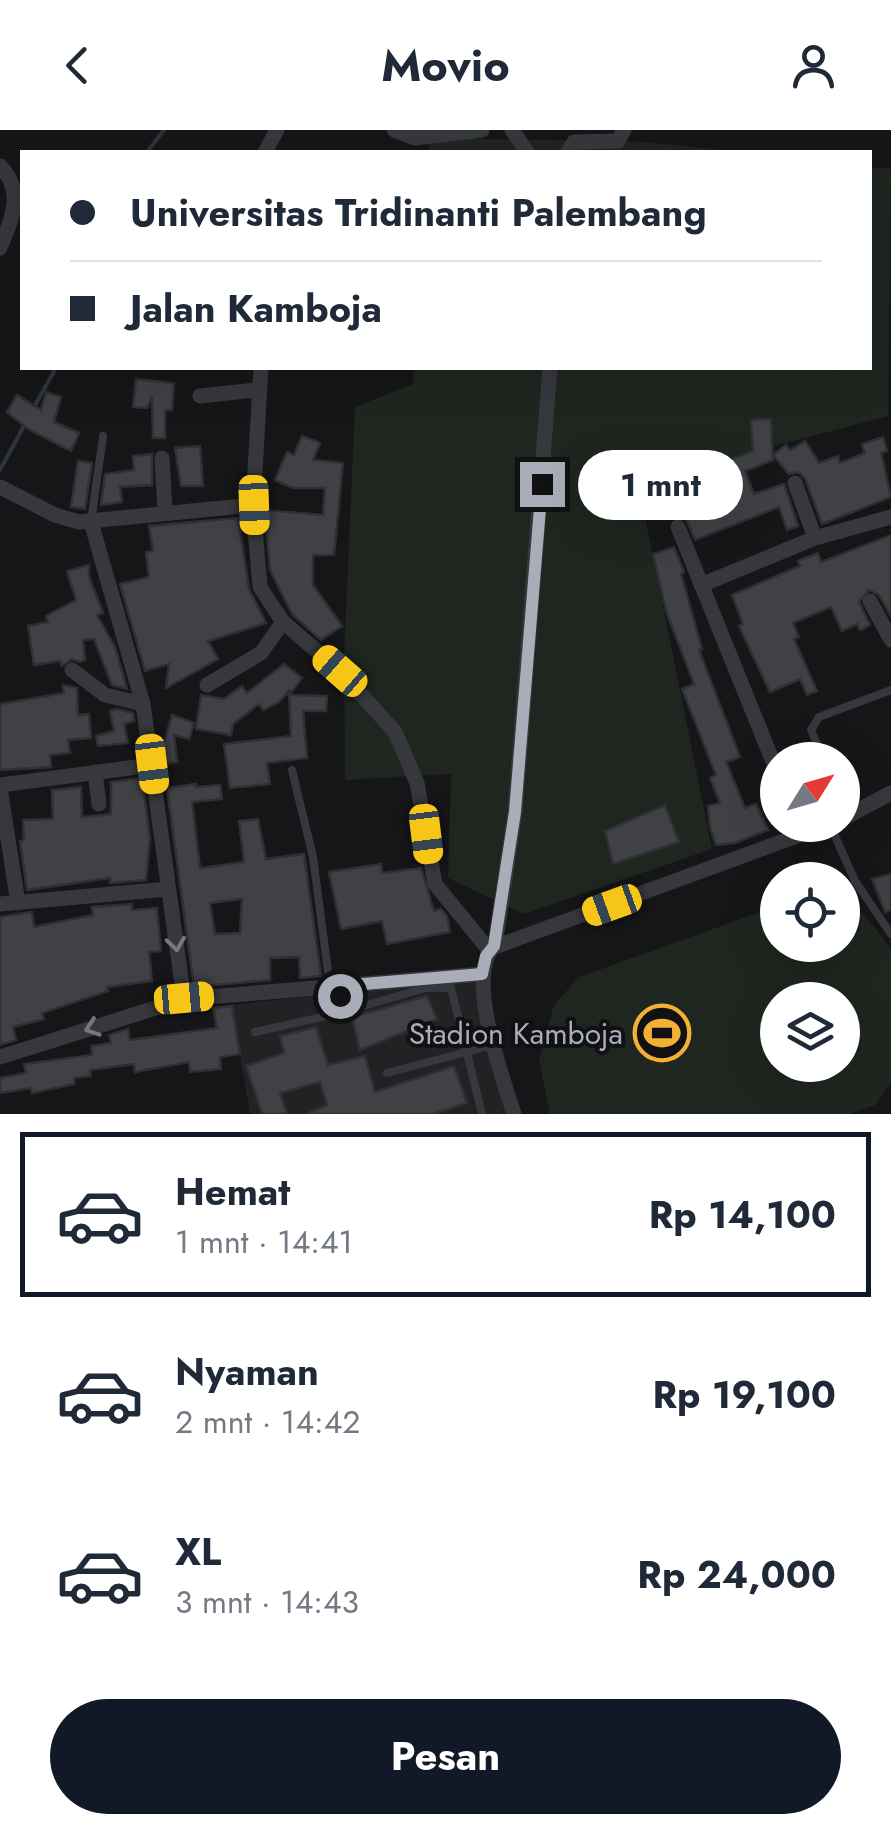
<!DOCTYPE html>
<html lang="id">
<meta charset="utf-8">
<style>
:root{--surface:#fff;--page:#f2f2f3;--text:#1f2937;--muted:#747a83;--line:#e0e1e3;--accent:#111827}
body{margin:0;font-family:Jost,sans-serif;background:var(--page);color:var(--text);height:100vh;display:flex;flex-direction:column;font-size:38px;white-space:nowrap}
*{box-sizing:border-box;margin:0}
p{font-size:32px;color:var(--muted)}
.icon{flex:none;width:55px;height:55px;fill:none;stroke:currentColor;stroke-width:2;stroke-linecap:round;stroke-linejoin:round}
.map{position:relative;height:984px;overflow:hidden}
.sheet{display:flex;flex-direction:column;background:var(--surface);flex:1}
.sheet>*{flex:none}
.hud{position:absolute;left:20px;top:20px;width:852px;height:220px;border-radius:0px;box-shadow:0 10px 40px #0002;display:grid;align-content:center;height:220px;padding:0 50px;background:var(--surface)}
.needle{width:65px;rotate:53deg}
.fabs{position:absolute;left:760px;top:612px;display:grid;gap:20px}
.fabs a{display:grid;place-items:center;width:100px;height:100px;border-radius:50%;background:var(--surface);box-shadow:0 10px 40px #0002;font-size:50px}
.end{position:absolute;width:45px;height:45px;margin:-22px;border:12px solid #a8adb8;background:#111;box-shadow:0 0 0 5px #111}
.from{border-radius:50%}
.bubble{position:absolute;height:70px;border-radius:35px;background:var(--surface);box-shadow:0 10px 40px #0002;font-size:32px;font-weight:700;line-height:70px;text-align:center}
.car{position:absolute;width:30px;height:60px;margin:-30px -15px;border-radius:12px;box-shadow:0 0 8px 2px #0007;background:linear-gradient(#f5c518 24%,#345 0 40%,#f5c518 0 76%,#345 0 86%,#f5c518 0)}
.hud b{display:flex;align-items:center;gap:35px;height:95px;font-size:38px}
.hud b+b{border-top:2px solid var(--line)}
.hud i{width:25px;height:25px;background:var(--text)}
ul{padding:18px 0 0;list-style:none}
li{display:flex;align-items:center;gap:30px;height:165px;margin:0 20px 15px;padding:0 30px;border:5px solid transparent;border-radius:0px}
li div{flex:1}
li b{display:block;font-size:38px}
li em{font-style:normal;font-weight:700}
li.on{border-color:var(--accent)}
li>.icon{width:90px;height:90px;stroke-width:1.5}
.cta{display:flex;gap:20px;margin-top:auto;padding:20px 50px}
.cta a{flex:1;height:115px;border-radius:60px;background:var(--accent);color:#fff;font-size:40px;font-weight:700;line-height:115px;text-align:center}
header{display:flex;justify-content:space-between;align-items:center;height:130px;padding:0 50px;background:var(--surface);font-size:45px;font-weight:700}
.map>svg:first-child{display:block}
</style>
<header><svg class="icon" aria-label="back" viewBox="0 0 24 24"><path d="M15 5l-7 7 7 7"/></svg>Movio<svg class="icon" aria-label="person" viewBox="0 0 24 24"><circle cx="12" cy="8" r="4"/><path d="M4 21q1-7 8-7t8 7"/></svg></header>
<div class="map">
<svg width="891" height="984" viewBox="0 0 891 984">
<rect width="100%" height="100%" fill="#161618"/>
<polygon fill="#222225" points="474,848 508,984 250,984 240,925 221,927 213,877"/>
<g fill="#1e261f" fill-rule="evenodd">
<polygon points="429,8 645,12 740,22 428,22"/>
<polygon points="870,37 891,39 888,286 638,352 712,719 524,784 448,748 451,644 345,650 344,524 355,277 413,254 414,238 870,238"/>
<path d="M777,776L778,815H842L843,777L864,784L891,819V952L875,975L848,984H550L539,930L554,875L579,847ZM778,870H842V935H778Z"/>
</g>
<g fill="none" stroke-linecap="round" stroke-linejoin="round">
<g stroke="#2c353c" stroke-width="4">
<polyline points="147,22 164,0"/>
<polyline points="34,277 56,238"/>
<polyline points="0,340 25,294"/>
</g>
</g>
<g fill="#404145" stroke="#303034" stroke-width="2.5" fill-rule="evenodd">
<polygon points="136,249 174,253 172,280 165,280 165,308 153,308 152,266 147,278 133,277"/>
<polygon points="46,262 61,267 54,292 79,303 71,321 28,299 7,282 17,265 41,280"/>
<polygon points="771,289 773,330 745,341 754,364 784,354 798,396 787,400 779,377 695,410 686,389 673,387 667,373 689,365 682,348 753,321 751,290"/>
<polygon points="302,306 320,313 313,330 343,333 334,425 313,425 313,455 342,496 321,510 292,484 270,440 265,380 323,385 325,358 293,358 275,350 287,322 294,325"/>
<polygon points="883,307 887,321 881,323 891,367 822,394 805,348 798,342 789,344 773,325 786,315 790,320 805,311 819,333 838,326 840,333 865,323 862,314"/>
<polygon points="200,316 203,356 181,356 175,318"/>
<polygon points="152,324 152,355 120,357 122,372 101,375 105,344 134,340 133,326"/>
<polygon points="78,331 92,333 85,379 71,377"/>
<polygon points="238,388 249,459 266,493 208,511 218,529 166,558 169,534 145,541 120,454 149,447 146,422 153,421 149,396"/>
<polygon points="891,405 891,486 879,465 869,460 859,472 870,495 860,500 857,494 842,501 831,477 793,493 799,507 794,509 817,561 807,565 800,549 770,562 739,496 743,494 732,465 800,436 798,431 818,423 821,432"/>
<polygon points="674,417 684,442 681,444 702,519 699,520 740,627 726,632 745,678 756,674 768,700 735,713 716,715 710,697 708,676 720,673 710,648 716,645 682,559 694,554 666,481 653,424"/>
<polygon points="89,435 89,447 103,483 97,485 115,517 127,559 112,555 94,509 83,510 85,530 80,532 72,529 62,536 60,531 34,535 28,496 48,492 46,486 76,470 67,441"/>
<polygon points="284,534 302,548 289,565 327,566 326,581 303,581 307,628 267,633 270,654 230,658 224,614 291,606 289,561 279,572 263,580 259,574 233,594 231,605 196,599 201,565 224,569 242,556 247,563"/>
<polygon points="63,555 77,558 78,585 89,584 91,608 68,610 70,623 50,625 51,637 0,640 0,574 64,563"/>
<polygon points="116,579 133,583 134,591 124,594 128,613 98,616 96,606 114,601 110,581"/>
<polygon points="172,585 194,593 189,609 174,605 177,632 163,634 159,611 165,610"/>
<polygon points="142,648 150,708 146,750 110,753 110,748 27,760 20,711 24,710 23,690 53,689 52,660 81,657 82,687 111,684 111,652"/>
<path d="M196,654V657L220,655L222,669L192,672L200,738L244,732L239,691L258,689L266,729L304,724L321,846L300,848L299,827L270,828V850L194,857L167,658ZM242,769L240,803L215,804L210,773Z"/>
<polygon points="665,675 679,712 613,734 605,701"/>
<polygon points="381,734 382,743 421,738 434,781 441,779 447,786 450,802 387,814 382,791 341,799 329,742"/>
<polygon points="891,744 891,780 885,782 872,749"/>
<polygon points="132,774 132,780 157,778 161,821 149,822 152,851 107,857 108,861 42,883 44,889 13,897 16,910 0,915 0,787 32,782 34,797 93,785 92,777"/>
<polygon points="427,866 437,889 360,920 352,887"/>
<polygon points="232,876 240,924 220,927 221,939 190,942 189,932 135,942 134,934 90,940 91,946 74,948 74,954 32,963 31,958 0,963 0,948 26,943 24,934 92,925 91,916 111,913 109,905 128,899 130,910 217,898 213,878"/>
<polygon points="316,897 328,935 365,926 375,962 454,936 467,973 433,984 306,984 327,975 320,952 280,963 287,984 262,984 246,936 284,923 280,906"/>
</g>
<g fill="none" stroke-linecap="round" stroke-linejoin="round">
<g stroke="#37383d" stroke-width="8">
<polyline points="91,392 103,306"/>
<polyline points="824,630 811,600 819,587 891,560"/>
<polyline points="292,640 313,727 330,857"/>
<polyline points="842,658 859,683"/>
<polyline points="830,695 855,751 891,804"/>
<polyline points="340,883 425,858 451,858 482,984"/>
<polyline points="255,902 340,883 340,856"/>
<polyline points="387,943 493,915"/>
</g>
<g stroke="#37383d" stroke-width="15">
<polyline points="394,0 415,8 482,0"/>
<polyline points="512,0 527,22"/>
<polyline points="265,22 277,0"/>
<polyline points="568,22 574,12 618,11 624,0"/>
<path d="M0,36C25,62 12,88 0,118"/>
<polyline points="261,238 253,375 260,457 283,492 340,541 395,602 417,653 435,754 489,820"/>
<polyline points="200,266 256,260"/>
<polyline points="162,328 165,380"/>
<polyline points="795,353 815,408"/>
<polyline points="0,357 55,385 79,392 253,375"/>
<polyline points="91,392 143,574 184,869"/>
<polyline points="678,397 778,644"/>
<polyline points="701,455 815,408 891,387"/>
<polyline points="870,471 891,510"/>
<polyline points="72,540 105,565 143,574"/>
<polyline points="207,555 261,523 283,492"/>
<polyline points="95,642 99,674"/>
<polyline points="0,655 152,635"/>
<polyline points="0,658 18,773"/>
<polyline points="842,689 891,663"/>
<polyline points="0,774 168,759"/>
<polyline points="495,815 515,682 550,238"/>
<polyline points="0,927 184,869 482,844"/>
<path d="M514,984C502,945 467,852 492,818L827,695"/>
</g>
</g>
<defs><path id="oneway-chevron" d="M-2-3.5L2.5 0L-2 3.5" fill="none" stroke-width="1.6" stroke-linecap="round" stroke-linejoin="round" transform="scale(2.5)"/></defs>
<g stroke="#757881">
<use href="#oneway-chevron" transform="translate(176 814) rotate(82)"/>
<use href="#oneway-chevron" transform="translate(92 898) rotate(161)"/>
</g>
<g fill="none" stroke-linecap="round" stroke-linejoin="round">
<polyline stroke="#a8adb8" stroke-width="12" points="340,866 340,856 482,844 486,826 494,816 515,682 542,354"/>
</g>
<defs>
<g id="stadium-ring" transform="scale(2.875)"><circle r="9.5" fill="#111113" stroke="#f2b134" stroke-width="1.5"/><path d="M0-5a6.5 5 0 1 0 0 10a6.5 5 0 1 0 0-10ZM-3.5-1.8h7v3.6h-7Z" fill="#f2b134"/></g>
</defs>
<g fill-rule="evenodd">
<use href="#stadium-ring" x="662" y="903"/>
</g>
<g text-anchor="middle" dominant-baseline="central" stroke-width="8" stroke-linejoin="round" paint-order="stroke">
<g font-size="30" fill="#a8adb8" stroke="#111113" text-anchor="end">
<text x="623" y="903">Stadion Kamboja</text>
</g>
</g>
</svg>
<div class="fabs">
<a><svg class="needle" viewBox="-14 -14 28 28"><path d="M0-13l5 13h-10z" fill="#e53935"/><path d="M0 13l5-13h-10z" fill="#747a83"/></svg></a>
<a><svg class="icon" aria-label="locate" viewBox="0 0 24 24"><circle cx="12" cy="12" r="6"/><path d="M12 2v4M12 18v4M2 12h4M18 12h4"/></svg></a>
<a><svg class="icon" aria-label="layers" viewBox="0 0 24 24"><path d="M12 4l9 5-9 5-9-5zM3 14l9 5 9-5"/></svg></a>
</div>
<i class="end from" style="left:340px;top:866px"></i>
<i class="end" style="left:542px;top:354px"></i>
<div class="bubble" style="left:578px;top:320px;width:165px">1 mnt</div>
<i class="car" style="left:254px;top:375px;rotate:178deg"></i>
<i class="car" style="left:340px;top:541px;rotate:311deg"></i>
<i class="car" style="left:152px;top:634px;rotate:173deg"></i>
<i class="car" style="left:426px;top:704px;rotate:173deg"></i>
<i class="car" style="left:612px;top:775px;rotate:250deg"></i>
<i class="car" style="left:184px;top:868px;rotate:85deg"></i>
<div class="hud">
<b><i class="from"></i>Universitas Tridinanti Palembang</b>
<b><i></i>Jalan Kamboja</b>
</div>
</div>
<section class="sheet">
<ul>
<li class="on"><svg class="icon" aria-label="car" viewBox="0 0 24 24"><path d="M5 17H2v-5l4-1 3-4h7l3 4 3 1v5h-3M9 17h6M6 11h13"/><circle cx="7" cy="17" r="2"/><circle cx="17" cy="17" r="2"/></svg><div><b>Hemat</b><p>1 mnt · 14:41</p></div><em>Rp 14,100</em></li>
<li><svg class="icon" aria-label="car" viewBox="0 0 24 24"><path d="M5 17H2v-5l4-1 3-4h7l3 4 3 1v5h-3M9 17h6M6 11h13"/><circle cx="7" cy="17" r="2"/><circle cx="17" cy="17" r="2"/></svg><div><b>Nyaman</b><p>2 mnt · 14:42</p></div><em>Rp 19,100</em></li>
<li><svg class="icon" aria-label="car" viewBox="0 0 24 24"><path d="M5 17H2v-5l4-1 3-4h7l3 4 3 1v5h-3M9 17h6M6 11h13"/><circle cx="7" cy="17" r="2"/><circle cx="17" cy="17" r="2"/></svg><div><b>XL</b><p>3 mnt · 14:43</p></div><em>Rp 24,000</em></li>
</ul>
<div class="cta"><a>Pesan</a></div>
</section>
